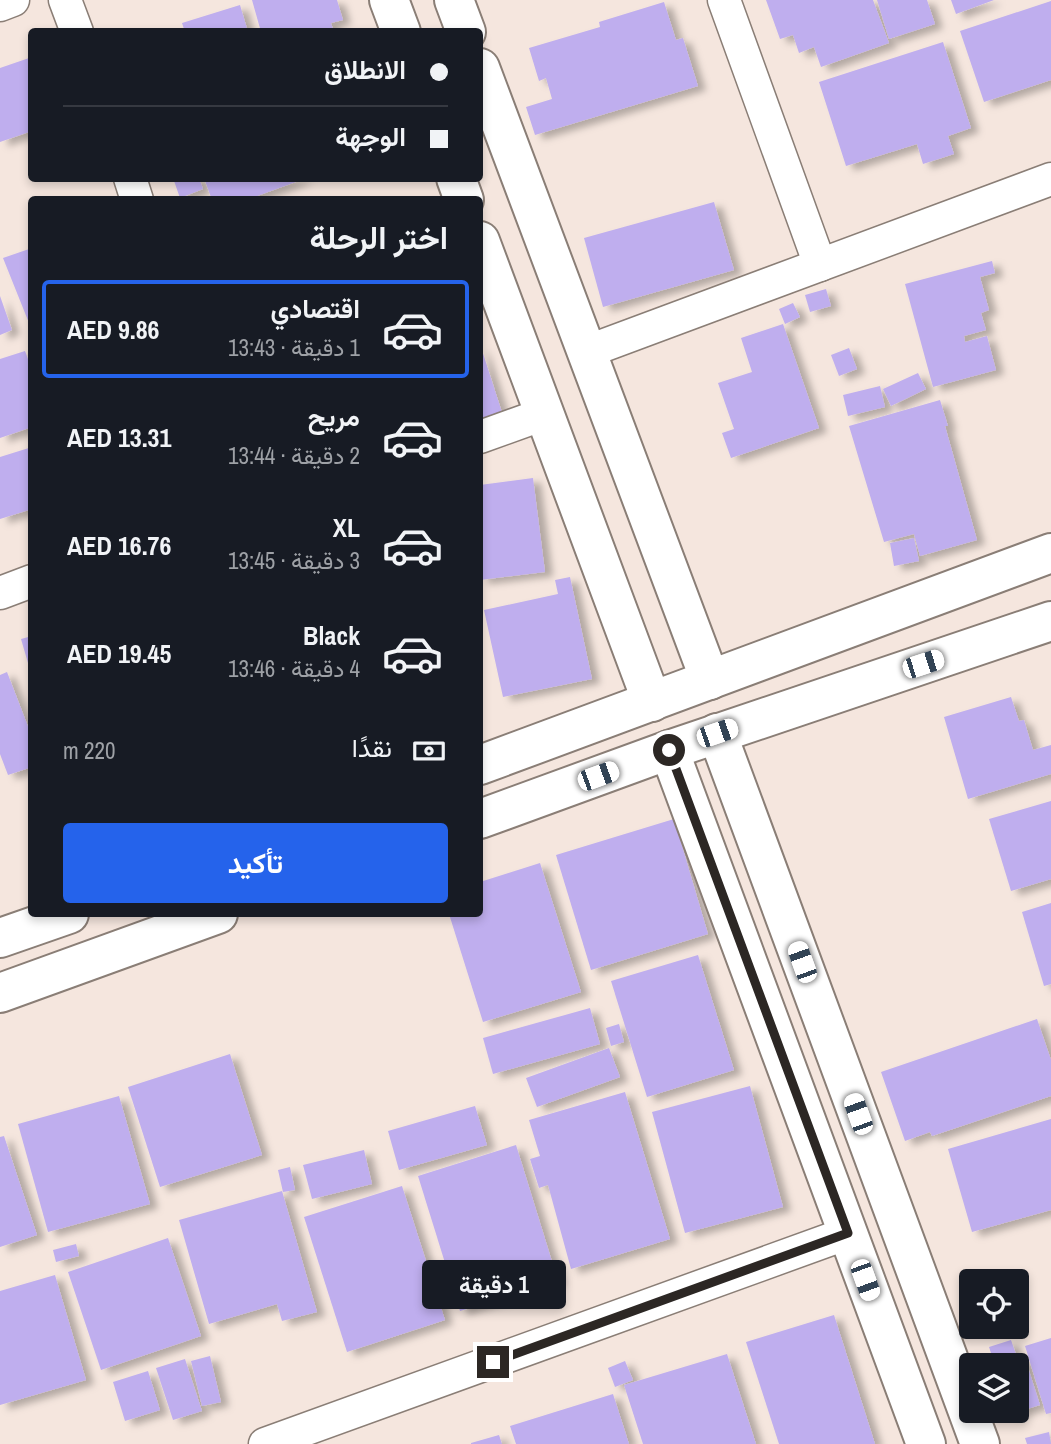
<!DOCTYPE html>
<html lang="ar">
<meta charset="utf-8">
<style>
:root{--surface:#171b24;--page:#20242c;--text:#f1f3f6;--muted:#9ea1a6;--line:#363941;--accent:#2563eb}
body{margin:0;font-family:"Archivo Narrow",Vazirmatn,sans-serif;background:var(--page);color:var(--text);direction:rtl;height:100vh;display:flex;flex-direction:column;font-size:26px;white-space:nowrap}
*{box-sizing:border-box;margin:0}
p{font-size:23px;color:var(--muted)}
.icon{flex:none;width:38px;height:38px;fill:none;stroke:currentColor;stroke-width:2;stroke-linecap:round;stroke-linejoin:round}
.map{position:relative;flex:1;overflow:hidden;direction:ltr}
.sheet{position:absolute;left:28px;top:196px;width:455px;height:721px;display:flex;flex-direction:column;background:var(--surface);border-radius:7px;box-shadow:0 4px 10px #0003;direction:rtl}
.sheet>*{flex:none}
.banner{position:absolute;left:28px;top:28px;width:455px;height:154px;border-radius:7px;box-shadow:0 4px 10px #0003;direction:rtl;display:grid;align-content:center;height:154px;padding:0 35px;background:var(--surface)}
.tools{position:absolute;left:959px;top:1269px;display:grid;gap:14px}
.tools a{display:grid;place-items:center;width:70px;height:70px;border-radius:7px;background:var(--surface);box-shadow:0 4px 10px #0003;font-size:35px}
.end{position:absolute;width:32px;height:32px;margin:-16px;border:9px solid #2c2724;background:#fff;box-shadow:0 0 0 4px #fff}
.from{border-radius:50%}
.bubble{position:absolute;height:49px;border-radius:7px;background:var(--surface);box-shadow:0 4px 10px #0003;font-size:23px;font-weight:700;line-height:49px;text-align:center;direction:rtl}
.car{position:absolute;width:21px;height:42px;margin:-21px -10px;border-radius:9px;box-shadow:0 0 5px 2px #0007;background:linear-gradient(#fff 24%,#345 0 40%,#fff 0 76%,#345 0 86%,#fff 0)}
.banner b{display:flex;align-items:center;gap:24px;height:66px;font-size:26px}
.banner b+b{border-top:2px solid var(--line)}
.banner i{width:18px;height:18px;background:var(--text)}
ul{padding:0;list-style:none}
li{display:flex;align-items:center;gap:21px;height:98px;margin:0 14px 10px;padding:0 21px;border:4px solid transparent;border-radius:7px}
li div{flex:1}
li b{display:block;font-size:26px}
li em{font-style:normal;font-weight:700}
li.active{border-color:var(--accent)}
li>.icon{width:63px;height:63px;stroke-width:1.5}
h2{padding:0 35px;font-size:32px;line-height:84px}
.pay{display:flex;align-items:center;gap:18px;height:77px;padding:0 35px;font-size:26px}
.pay p{margin-inline-start:auto}
.cta{display:flex;gap:14px;margin-top:auto;padding:14px 35px}
.cta a{flex:1;height:80px;border-radius:7px;background:var(--accent);color:#fff;font-size:28px;font-weight:700;line-height:80px;text-align:center}
.map>svg:first-child{display:block}
</style>
<div class="map">
<svg width="1051" height="1444" viewBox="0 0 1051 1444">
<defs>
<filter id="shadow"><feDropShadow dx="8" dy="4.5" stdDeviation="3.5" flood-color="#0004"/></filter>
</defs>
<rect width="100%" height="100%" fill="#f5e6de"/>
<g fill="#bfaeee" filter="url(#shadow)">
<polygon points="252,0 337,0 343,20 331,23 334,32 261,32"/>
<polygon points="766,0 873,0 889,43 821,67 814,47 799,53 793,35 780,39"/>
<polygon points="877,0 927,0 935,24 889,39"/>
<polygon points="951,0 994,0 956,14"/>
<polygon points="1051,1 1051,80 984,102 960,31"/>
<polygon points="664,2 676,40 683,38 698,86 535,135 526,107 552,99 546,78 539,81 529,48 600,27 599,22"/>
<polygon points="240,5 248,32 185,32 182,23"/>
<polygon points="943,42 971,128 948,136 954,154 923,164 917,144 846,166 819,82"/>
<polygon points="32,57 32,131 0,142 0,68"/>
<polygon points="173,178 199,178 203,189 180,198"/>
<polygon points="204,178 304,178 304,179 246,200 212,200"/>
<polygon points="714,202 734,270 603,307 584,238"/>
<polygon points="32,248 32,328 31,328 3,258"/>
<polygon points="992,261 995,273 980,277 989,310 981,313 986,330 964,336 965,342 987,336 996,370 933,387 905,284"/>
<polygon points="826,289 831,306 810,312 805,295"/>
<polygon points="0,296 12,330 0,335"/>
<polygon points="793,303 800,317 785,324 779,309"/>
<polygon points="783,324 819,428 731,458 722,433 734,429 718,383 752,372 741,338"/>
<polygon points="480,344 506,425 480,433"/>
<polygon points="849,348 857,369 839,376 831,355"/>
<polygon points="25,351 32,370 32,427 0,438 0,359"/>
<polygon points="918,373 926,389 891,406 883,389"/>
<polygon points="880,386 885,407 848,416 843,395"/>
<polygon points="940,400 948,426 945,426 977,540 920,556 914,534 884,542 849,426"/>
<polygon points="32,447 32,509 0,519 0,457"/>
<polygon points="533,478 545,572 480,580 480,485"/>
<polygon points="914,538 919,561 894,566 890,543"/>
<polygon points="570,577 592,679 503,697 484,610 558,594 555,580"/>
<polygon points="32,636 32,662 28,663 21,639"/>
<polygon points="7,672 32,737 32,767 8,775 0,754 0,675"/>
<polygon points="1011,697 1019,721 1024,720 1033,750 1051,745 1051,774 968,799 944,717"/>
<polygon points="1051,801 1051,879 1011,891 989,819"/>
<polygon points="674,819 708,934 591,970 556,855"/>
<polygon points="540,863 581,992 483,1022 449,914 480,914 480,882"/>
<polygon points="1051,903 1051,984 1044,986 1022,912"/>
<polygon points="698,955 734,1070 647,1097 611,981"/>
<polygon points="590,1008 600,1044 493,1074 483,1038"/>
<polygon points="1037,1019 1051,1060 1051,1096 932,1136 930,1132 905,1141 881,1072"/>
<polygon points="619,1024 624,1042 611,1046 606,1028"/>
<polygon points="609,1048 620,1077 537,1107 526,1078"/>
<polygon points="230,1054 262,1155 160,1187 128,1087"/>
<polygon points="750,1086 783,1207 685,1233 652,1112"/>
<polygon points="625,1092 670,1239 571,1269 548,1185 539,1188 530,1159 540,1156 529,1120"/>
<polygon points="119,1096 150,1204 48,1232 18,1124"/>
<polygon points="475,1106 487,1145 399,1170 388,1131"/>
<polygon points="1051,1119 1051,1210 972,1232 948,1149"/>
<polygon points="4,1136 37,1235 0,1247 0,1137"/>
<polygon points="516,1145 558,1281 460,1311 418,1176"/>
<polygon points="364,1150 372,1184 312,1199 303,1165"/>
<polygon points="290,1167 295,1190 283,1192 278,1170"/>
<polygon points="402,1186 445,1320 347,1352 304,1217"/>
<polygon points="282,1191 317,1312 282,1321 277,1304 209,1324 179,1220"/>
<polygon points="168,1238 201,1336 101,1370 68,1272"/>
<polygon points="76,1244 79,1256 56,1262 53,1250"/>
<polygon points="55,1275 86,1380 0,1405 0,1291"/>
<polygon points="834,1315 875,1444 779,1444 746,1342"/>
<polygon points="1051,1338 1051,1413 1046,1414 1025,1346"/>
<polygon points="1011,1340 1018,1360 1025,1358 1040,1405 1011,1414 1009,1410 1017,1410 1017,1365 995,1365 989,1347"/>
<polygon points="727,1354 756,1444 643,1444 624,1385"/>
<polygon points="210,1356 221,1402 202,1406 191,1361"/>
<polygon points="185,1359 202,1411 173,1420 156,1368"/>
<polygon points="625,1361 633,1380 615,1387 608,1368"/>
<polygon points="148,1371 160,1410 125,1421 113,1382"/>
<polygon points="613,1394 629,1444 516,1444 510,1426"/>
<polygon points="1049,1432 1051,1444 1027,1444 1025,1438"/>
<polygon points="499,1435 502,1444 471,1444 471,1443"/>
</g>
<g fill="none" stroke-linecap="round" stroke-linejoin="round">
<g stroke="#8a7e76" stroke-width="35">
<g id="minor">
<polyline points="65,0 77,32"/>
<polyline points="724,0 820,265"/>
<polyline points="0,5 13,0"/>
<polyline points="130,178 137,200"/>
<polyline points="586,352 1051,179"/>
<polyline points="480,437 544,414"/>
<polyline points="0,593 32,581"/>
<polyline points="265,1444 848,1233"/>
</g>
</g>
<g stroke="#8a7e76" stroke-width="42">
<g id="tertiary">
<polyline points="389,0 401,32"/>
<polyline points="454,0 466,32"/>
<polyline points="480,68 710,680"/>
<polyline points="456,178 464,200"/>
<polyline points="480,241 652,702"/>
<polyline points="717,733 980,1444"/>
<polyline points="669,750 926,1444"/>
<polyline points="480,765 1051,553"/>
<polyline points="480,819 669,750 1051,621"/>
<polyline points="0,938 69,914"/>
<polyline points="0,993 218,914"/>
</g>
</g>
<use href="#minor" stroke="#fff" stroke-width="32"/>
<use href="#tertiary" stroke="#fff" stroke-width="38"/>
</g>
<g fill="none" stroke-linecap="round" stroke-linejoin="round">
<polyline stroke="#2c2724" stroke-width="9" points="493,1362 848,1233 669,750"/>
</g>
</svg>
<div class="tools">
<a><svg class="icon" aria-label="locate" viewBox="0 0 24 24"><circle cx="12" cy="12" r="6"/><path d="M12 2v4M12 18v4M2 12h4M18 12h4"/></svg></a>
<a><svg class="icon" aria-label="layers" viewBox="0 0 24 24"><path d="M12 4l9 5-9 5-9-5zM3 14l9 5 9-5"/></svg></a>
</div>
<i class="end from" style="left:669px;top:750px"></i>
<i class="end" style="left:493px;top:1362px"></i>
<div class="bubble" style="left:422px;top:1260px;width:144px">1 دقيقة</div>
<i class="car" style="left:923px;top:664px;rotate:72deg"></i>
<i class="car" style="left:717px;top:733px;rotate:71deg"></i>
<i class="car" style="left:598px;top:776px;rotate:70deg"></i>
<i class="car" style="left:802px;top:962px;rotate:340deg"></i>
<i class="car" style="left:858px;top:1114px;rotate:340deg"></i>
<i class="car" style="left:865px;top:1280px;rotate:160deg"></i>
<div class="banner">
<b><i class="from"></i>الانطلاق</b>
<b><i></i>الوجهة</b>
</div>
<section class="sheet">
<h2>اختر الرحلة</h2>
<ul>
<li class="active"><svg class="icon" aria-label="car" viewBox="0 0 24 24"><path d="M5 17H2v-5l4-1 3-4h7l3 4 3 1v5h-3M9 17h6M6 11h13"/><circle cx="7" cy="17" r="2"/><circle cx="17" cy="17" r="2"/></svg><div><b>اقتصادي</b><p>1 دقيقة · 13:43</p></div><em>AED 9.86</em></li>
<li><svg class="icon" aria-label="car" viewBox="0 0 24 24"><path d="M5 17H2v-5l4-1 3-4h7l3 4 3 1v5h-3M9 17h6M6 11h13"/><circle cx="7" cy="17" r="2"/><circle cx="17" cy="17" r="2"/></svg><div><b>مريح</b><p>2 دقيقة · 13:44</p></div><em>AED 13.31</em></li>
<li><svg class="icon" aria-label="car" viewBox="0 0 24 24"><path d="M5 17H2v-5l4-1 3-4h7l3 4 3 1v5h-3M9 17h6M6 11h13"/><circle cx="7" cy="17" r="2"/><circle cx="17" cy="17" r="2"/></svg><div><b>XL</b><p>3 دقيقة · 13:45</p></div><em>AED 16.76</em></li>
<li><svg class="icon" aria-label="car" viewBox="0 0 24 24"><path d="M5 17H2v-5l4-1 3-4h7l3 4 3 1v5h-3M9 17h6M6 11h13"/><circle cx="7" cy="17" r="2"/><circle cx="17" cy="17" r="2"/></svg><div><b>Black</b><p>4 دقيقة · 13:46</p></div><em>AED 19.45</em></li>
</ul>
<div class="pay"><svg class="icon" aria-label="cash" viewBox="0 0 24 24"><path d="M3 7h18v10H3z"/><circle cx="12" cy="12" r="2"/></svg>نقدًا<p>220 m</p></div>
<div class="cta"><a>تأكيد</a></div>
</section>
</div>
